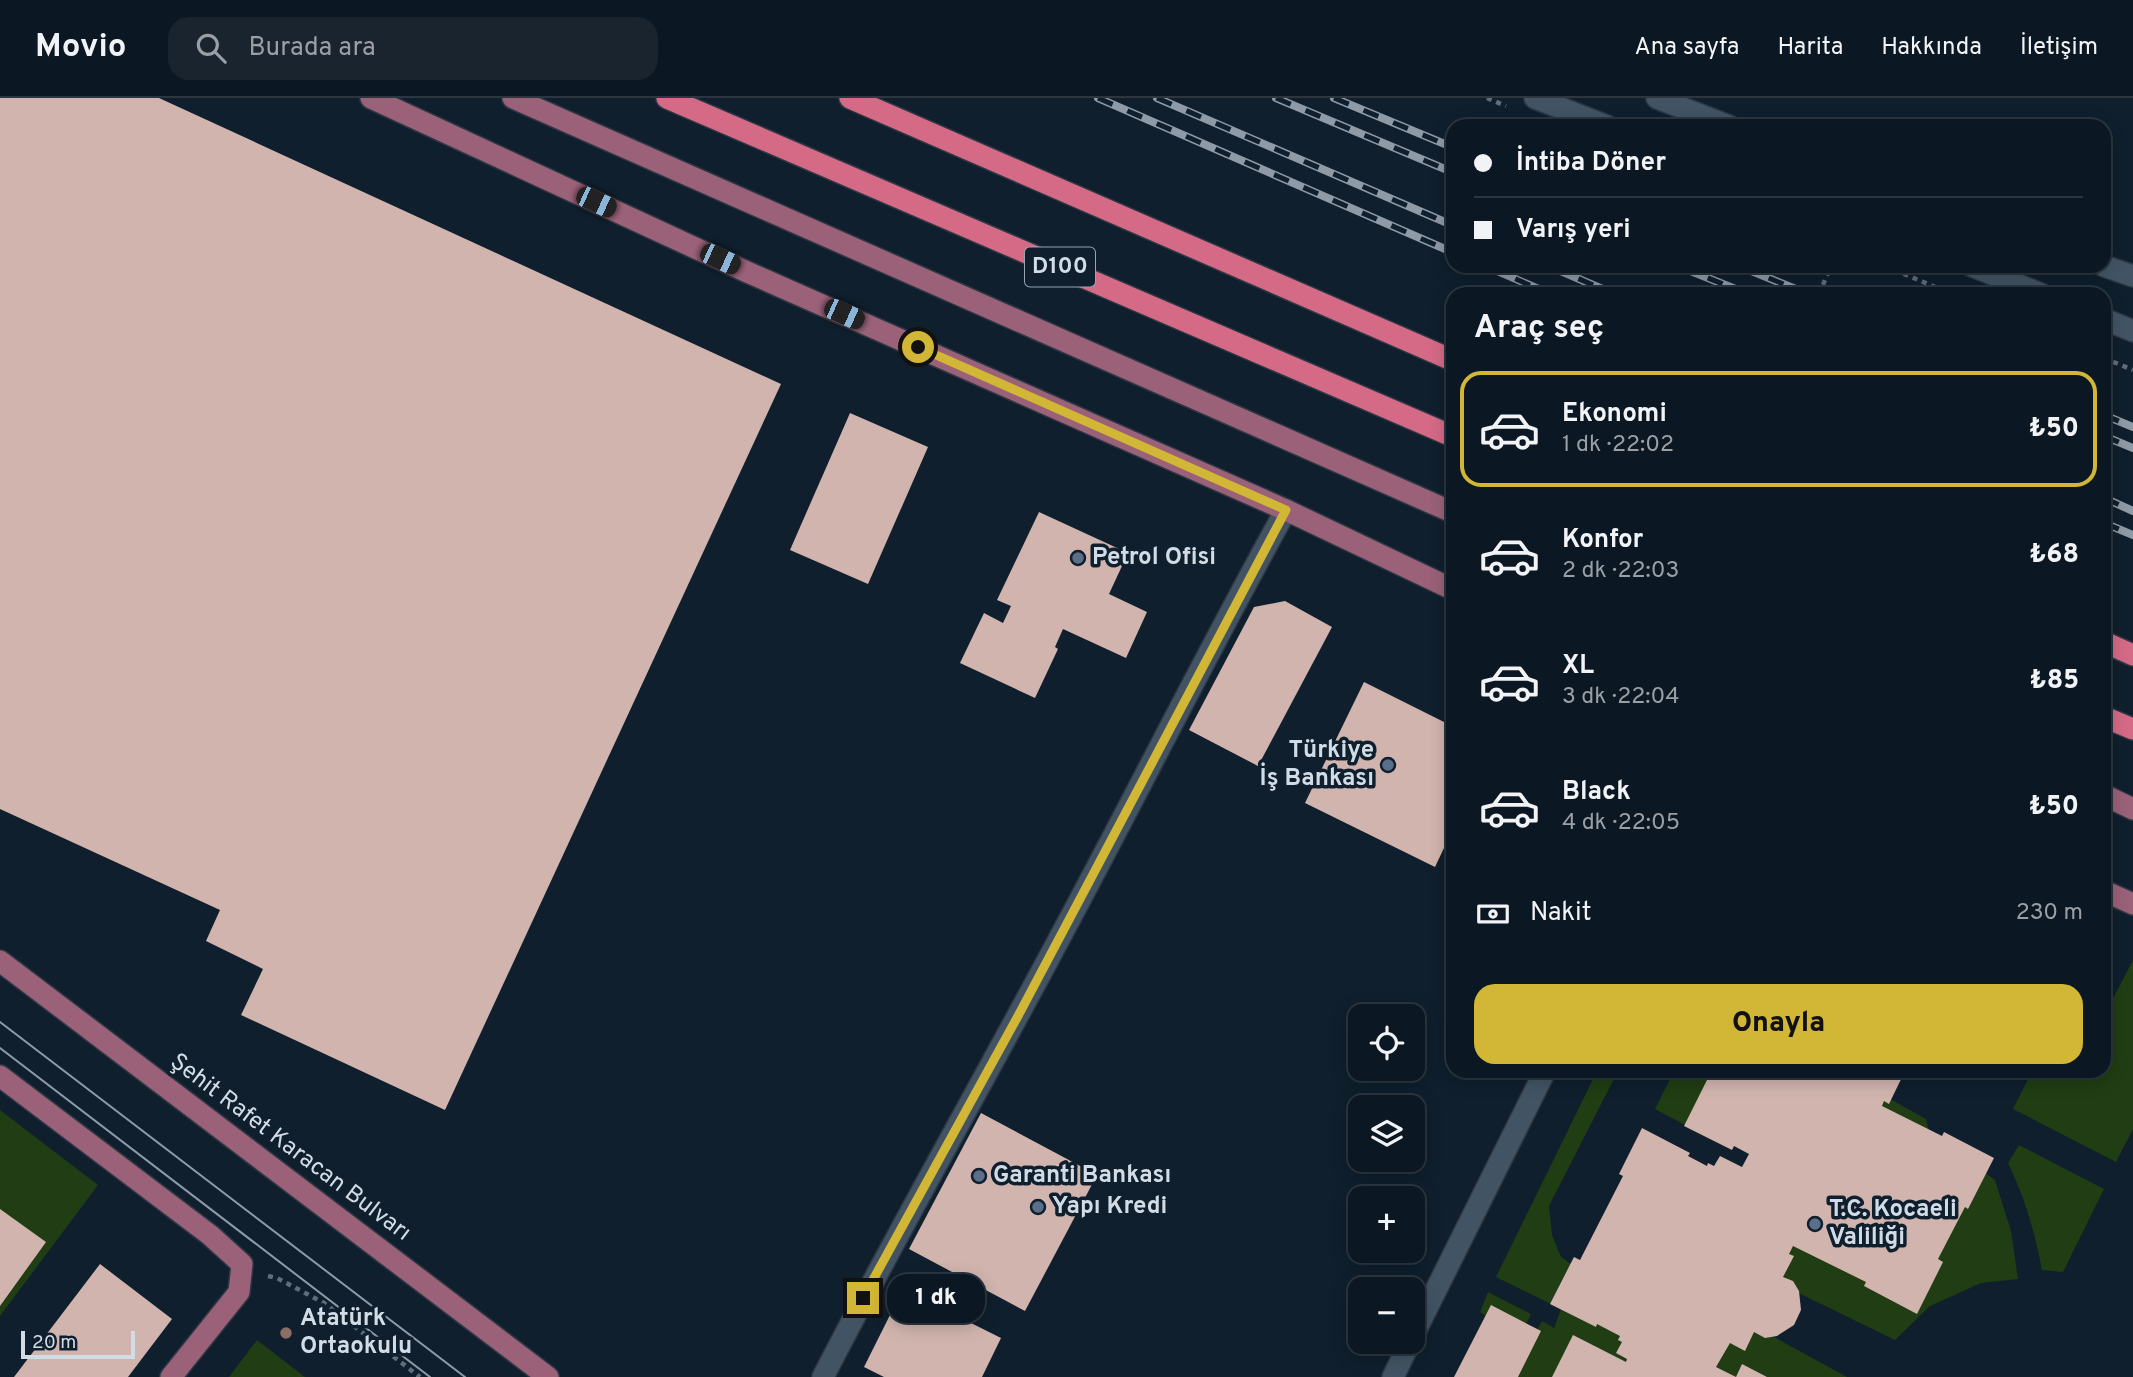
<!DOCTYPE html>
<html lang="tr">
<meta charset="utf-8">
<style>
:root{--surface:#0b1722;--page:#19242f;--text:#f1f3f6;--muted:#9a9fa5;--line:#2b3640;--accent:#d2b635}
body{margin:0;font-family:Overpass,sans-serif;background:var(--page);color:var(--text);height:100vh;display:flex;flex-direction:column;font-size:26px;white-space:nowrap}
*{box-sizing:border-box;margin:0}
p{font-size:23px;color:var(--muted)}
.icon{flex:none;width:38px;height:38px;fill:none;stroke:currentColor;stroke-width:2;stroke-linecap:round;stroke-linejoin:round}
.map{position:relative;flex:1;overflow:hidden}
.drawer{position:absolute;left:1446px;top:189px;width:665px;height:791px;display:flex;flex-direction:column;background:var(--surface);border-radius:21px;box-shadow:0 4px 18px #0003,0 0 0 2px var(--line)}
.drawer>*{flex:none}
.banner{position:absolute;left:1446px;top:21px;width:665px;height:154px;border-radius:21px;box-shadow:0 4px 18px #0003,0 0 0 2px var(--line);display:grid;align-content:center;height:154px;padding:0 28px;background:var(--surface)}
.tools{position:absolute;left:1348px;top:906px;display:grid;gap:14px}
.tools a{display:grid;place-items:center;width:77px;height:77px;border-radius:14px;background:var(--surface);box-shadow:0 4px 18px #0003,0 0 0 2px var(--line);font-size:35px}
.scale{position:absolute;left:21px;bottom:18px;width:114px;box-sizing:border-box;padding-left:7px;border:4px solid #d2dce6;border-top:0;font-size:19px;line-height:24px;white-space:nowrap;color:#d2dce6;-webkit-text-stroke:5px #0f1f2d;paint-order:stroke}
.end{position:absolute;width:32px;height:32px;margin:-16px;border:9px solid #d2b635;background:#111;box-shadow:0 0 0 4px #111}
.from{border-radius:50%}
.bubble{position:absolute;height:49px;border-radius:21px;background:var(--surface);box-shadow:0 4px 18px #0003,0 0 0 2px var(--line);font-size:23px;font-weight:800;line-height:49px;text-align:center}
.car{position:absolute;width:21px;height:42px;margin:-21px -10px;border-radius:9px;box-shadow:0 0 5px 2px #0007;background:linear-gradient(#222 24%,#8ab4d8 0 40%,#222 0 76%,#8ab4d8 0 86%,#222 0)}
.banner b{display:flex;align-items:center;gap:24px;height:66px;font-size:26px}
.banner b+b{border-top:2px solid var(--line)}
.banner i{width:18px;height:18px;background:var(--text)}
ul{padding:0;list-style:none}
li{display:flex;align-items:center;gap:21px;height:116px;margin:0 14px 10px;padding:0 14px;border:4px solid transparent;border-radius:21px}
li div{flex:1}
li b{display:block;font-size:26px}
li em{font-style:normal;font-weight:800}
li.selected{border-color:var(--accent)}
li>.icon{width:63px;height:63px;stroke-width:1.5}
h2{padding:0 28px;font-size:32px;line-height:84px}
.pay{display:flex;align-items:center;gap:18px;height:77px;padding:0 28px;font-size:26px}
.pay p{margin-inline-start:auto}
.button{display:flex;gap:14px;margin-top:auto;padding:14px 28px}
.button a{flex:1;height:80px;border-radius:21px;background:var(--accent);color:#111;font-size:28px;font-weight:800;line-height:80px;text-align:center}
header{display:flex;align-items:center;gap:42px;box-sizing:border-box;height:98px;padding:0 35px;background:var(--surface);border-bottom:2px solid var(--line)}
header strong{font-size:33px}
nav{display:flex;gap:38px;margin-inline-start:auto;font-size:24px}
.search{width:490px;height:63px;background:var(--page);display:flex;align-items:center;gap:18px;box-sizing:border-box;padding:0 24px;border-radius:21px;color:var(--muted);font-size:26px}
.map>svg:first-child{display:block}
</style>
<header>
<strong>Movio</strong>
<div class="search"><svg class="icon" aria-label="search" viewBox="0 0 24 24"><circle cx="10" cy="10" r="6"/><path d="M15 15l6 6"/></svg>Burada ara</div>
<nav><a>Ana sayfa</a><a>Harita</a><a>Hakkında</a><a>İletişim</a></nav>
</header>
<div class="map">
<svg width="2133" height="1279" viewBox="0 0 2133 1279">
<rect width="100%" height="100%" fill="#0f1f2d"/>
<g fill="#203d13">
<polygon points="2133,862 2133,1031 2116,1064 2013,1011 2032,973 2104,973 2104,911 2107,912"/>
<polygon points="1597,973 1618,973 1549,1108 1552,1137 1561,1159 1577,1170 1767,1093 1762,1032 1719,1045 1655,1011 1674,973 1851,973 1865,987 1926,1021 1933,1047 1971,1064 1995,1082 2011,1133 2018,1181 1981,1185 1930,1208 1895,1242 1776,1184 1752,1227 1847,1279 1463,1279 1494,1223 1480,1214 1488,1194 1531,1216 1521,1237 1531,1243 1542,1223 1554,1230 1561,1211 1496,1179"/>
<polygon points="0,1012 98,1087 0,1218"/>
<path d="M2019,1047L2104,1091L2063,1174L2042,1172C2035,1135 2025,1100 2008,1065Z"/>
<polygon points="257,1242 305,1279 229,1279"/>
</g>
<g fill="#d1b4ae">
<polygon points="0,0 159,0 781,286 445,1012 241,917 263,871 206,843 220,812 0,711"/>
<polygon points="850,315 928,349 868,486 790,452"/>
<polygon points="1039,414 1128,455 1109,496 1147,514 1126,560 1063,531 1055,549 1058,551 1035,600 960,565 984,515 1003,525 1011,508 997,502"/>
<polygon points="1285,503 1332,529 1258,668 1189,632 1254,509"/>
<polygon points="1364,584 1452,628 1452,733 1435,769 1305,705"/>
<polygon points="1717,973 1905,973 1889,1006 1884,1003 1882,1008 1942,1038 1944,1034 1994,1060 1968,1111 1965,1109 1938,1161 1943,1164 1917,1216 1864,1188 1866,1184 1793,1148 1789,1156 1794,1158 1783,1179 1793,1183 1799,1193 1801,1212 1794,1227 1777,1238 1765,1240 1754,1234 1745,1253 1730,1245 1716,1269 1736,1279 1742,1266 1767,1279 1552,1279 1573,1237 1626,1264 1627,1261 1616,1255 1622,1244 1618,1242 1620,1238 1597,1226 1596,1229 1550,1206 1574,1159 1580,1162 1623,1078 1619,1076 1642,1030 1690,1055 1688,1058 1707,1068 1708,1065 1714,1068 1720,1058 1742,1069 1749,1056 1734,1048 1732,1052 1684,1028 1709,978 1713,981"/>
<polygon points="981,1015 1097,1077 1025,1213 909,1151"/>
<polygon points="0,1111 46,1144 0,1208"/>
<polygon points="100,1166 172,1221 128,1279 14,1279"/>
<polygon points="903,1191 1001,1240 982,1279 884,1279 864,1269"/>
<polygon points="1491,1207 1541,1233 1518,1279 1454,1279"/>
</g>
<g fill="none" stroke-linecap="round" stroke-linejoin="round">
<g stroke="#2e3743" stroke-width="24">
<g id="street">
<polyline points="1412,1240 1545,973"/>
<path d="M823,1279C901,1127 986,979 1066,828C1140,690 1210,549 1286,412"/>
<polyline points="1393,1279 1410,1244"/>
</g>
</g>
<g stroke="#2e3743" stroke-width="24">
<g id="secondary">
<polyline points="1535,0 1607,28"/>
<polyline points="1657,0 1729,28"/>
<polyline points="1972,168 2041,196"/>
<polyline points="2104,168 2133,178"/>
<polyline points="2104,221 2133,233"/>
</g>
</g>
<g stroke="#2e3743" stroke-width="24">
<g id="primary">
<polyline points="371,0 745,173 1286,412 1452,491"/>
<polyline points="513,0 1452,414"/>
<polyline points="2104,697 2133,711"/>
<polyline points="2104,793 2133,806"/>
<polyline points="0,863 548,1279"/>
<polyline points="0,978 210,1137 242,1166 239,1194 171,1279"/>
</g>
</g>
<g stroke="#2e3743" stroke-width="24">
<g id="highway">
<polyline points="667,0 1452,338"/>
<polyline points="850,0 1452,262"/>
<polyline points="2104,544 2133,557"/>
<polyline points="2104,619 2133,631"/>
</g>
</g>
<g stroke="#606d7a" stroke-width="4.5" stroke-dasharray="5 5" stroke-linecap="butt">
<polyline points="1487,0 1506,8"/>
<polyline points="1885,168 1952,196"/>
<polyline points="1819,196 1831,168"/>
<polyline points="2104,260 2133,272"/>
<polyline points="268,1178 277,1180 324,1205 420,1279"/>
</g>
<use href="#street" stroke="#425464" stroke-width="21"/>
<use href="#secondary" stroke="#425464" stroke-width="21"/>
<use href="#primary" stroke="#9a6178" stroke-width="21"/>
<use href="#highway" stroke="#d56a86" stroke-width="21"/>
<g stroke="#8e9aa6" stroke-width="2">
<polyline points="0,924 465,1279"/>
<polyline points="0,950 430,1279"/>
</g>
<g stroke="#8e9aa6" stroke-width="8">
<g id="rail">
<polyline points="1098,0 1452,154"/>
<polyline points="1157,0 1452,127"/>
<polyline points="1276,0 1452,74"/>
<polyline points="1334,0 1452,49"/>
<polyline points="1486,168 1550,196"/>
<polyline points="1549,168 1614,196"/>
<polyline points="1678,168 1748,196"/>
<polyline points="1739,168 1808,196"/>
<polyline points="2104,317 2133,329"/>
<polyline points="2104,338 2133,350"/>
<polyline points="2104,400 2133,413"/>
<polyline points="2104,425 2133,437"/>
</g>
</g>
<use href="#rail" stroke="#0f1f2d" stroke-width="5" stroke-dasharray="16" stroke-linecap="butt"/>
</g>
<g fill="none" stroke-linecap="round" stroke-linejoin="round">
<polyline stroke="#d2b635" stroke-width="9" points="863,1200 1018,918 1286,412 918,249"/>
</g>
<g fill="#5c6f8a" stroke="#0f1f2d" stroke-width="2.5">
<circle cx="1078" cy="460" r="7"/>
<circle cx="1388" cy="667" r="7"/>
<circle cx="979" cy="1078" r="7"/>
<circle cx="1038" cy="1109" r="7"/>
<circle cx="1815" cy="1126" r="7"/>
</g>
<circle fill="#8d6e63" stroke="#0f1f2d" stroke-width="2.5" cx="286" cy="1235" r="7"/>
<g text-anchor="middle" dominant-baseline="central" stroke-width="7" stroke-linejoin="round" paint-order="stroke">
<rect fill="#0f1f2d" stroke="#98a3ae" stroke-width="2" x="1025" y="149.5" width="70" height="39" rx="5"/>
<g font-size="23" font-weight="bold" fill="#d2dce6">
<text x="1060" y="169">D100</text>
</g>
<g font-size="24" font-weight="bold" fill="#d2dce6" stroke="#0f1f2d" text-anchor="start">
<text x="1092" y="460">Petrol Ofisi</text>
<text x="1374" y="653" text-anchor="end">Türkiye<tspan x="1374" dy="28">İş Bankası</tspan></text>
<text x="993" y="1078">Garanti Bankası</text>
<text x="1052" y="1109">Yapı Kredi</text>
<text x="1829" y="1112">T.C. Kocaeli<tspan x="1829" dy="28">Valiliği</tspan></text>
<text x="300" y="1221">Atatürk<tspan x="300" dy="28">Ortaokulu</tspan></text>
</g>
<g font-size="24" fill="#d2dce6" stroke="#0f1f2d">
<text transform="translate(290 1050) rotate(37)">Şehit Rafet Karacan Bulvarı</text>
</g>
</g>
</svg>
<div class="tools">
<a><svg class="icon" aria-label="locate" viewBox="0 0 24 24"><circle cx="12" cy="12" r="6"/><path d="M12 2v4M12 18v4M2 12h4M18 12h4"/></svg></a>
<a><svg class="icon" aria-label="layers" viewBox="0 0 24 24"><path d="M12 4l9 5-9 5-9-5zM3 14l9 5 9-5"/></svg></a>
<a>+</a>
<a>−</a>
</div>
<div class="scale">20 m</div>
<i class="end from" style="left:918px;top:249px"></i>
<i class="end" style="left:863px;top:1200px"></i>
<div class="bubble" style="left:887px;top:1176px;width:98px">1 dk</div>
<i class="car" style="left:596px;top:104px;rotate:115deg"></i>
<i class="car" style="left:720px;top:161px;rotate:115deg"></i>
<i class="car" style="left:844px;top:216px;rotate:114deg"></i>
<div class="banner">
<b><i class="from"></i>İntiba Döner</b>
<b><i></i>Varış yeri</b>
</div>
<section class="drawer">
<h2>Araç seç</h2>
<ul>
<li class="selected"><svg class="icon" aria-label="car" viewBox="0 0 24 24"><path d="M5 17H2v-5l4-1 3-4h7l3 4 3 1v5h-3M9 17h6M6 11h13"/><circle cx="7" cy="17" r="2"/><circle cx="17" cy="17" r="2"/></svg><div><b>Ekonomi</b><p>1 dk · 22:02</p></div><em>₺50</em></li>
<li><svg class="icon" aria-label="car" viewBox="0 0 24 24"><path d="M5 17H2v-5l4-1 3-4h7l3 4 3 1v5h-3M9 17h6M6 11h13"/><circle cx="7" cy="17" r="2"/><circle cx="17" cy="17" r="2"/></svg><div><b>Konfor</b><p>2 dk · 22:03</p></div><em>₺68</em></li>
<li><svg class="icon" aria-label="car" viewBox="0 0 24 24"><path d="M5 17H2v-5l4-1 3-4h7l3 4 3 1v5h-3M9 17h6M6 11h13"/><circle cx="7" cy="17" r="2"/><circle cx="17" cy="17" r="2"/></svg><div><b>XL</b><p>3 dk · 22:04</p></div><em>₺85</em></li>
<li><svg class="icon" aria-label="car" viewBox="0 0 24 24"><path d="M5 17H2v-5l4-1 3-4h7l3 4 3 1v5h-3M9 17h6M6 11h13"/><circle cx="7" cy="17" r="2"/><circle cx="17" cy="17" r="2"/></svg><div><b>Black</b><p>4 dk · 22:05</p></div><em>₺50</em></li>
</ul>
<div class="pay"><svg class="icon" aria-label="cash" viewBox="0 0 24 24"><path d="M3 7h18v10H3z"/><circle cx="12" cy="12" r="2"/></svg>Nakit<p>230 m</p></div>
<div class="button"><a>Onayla</a></div>
</section>
</div>
